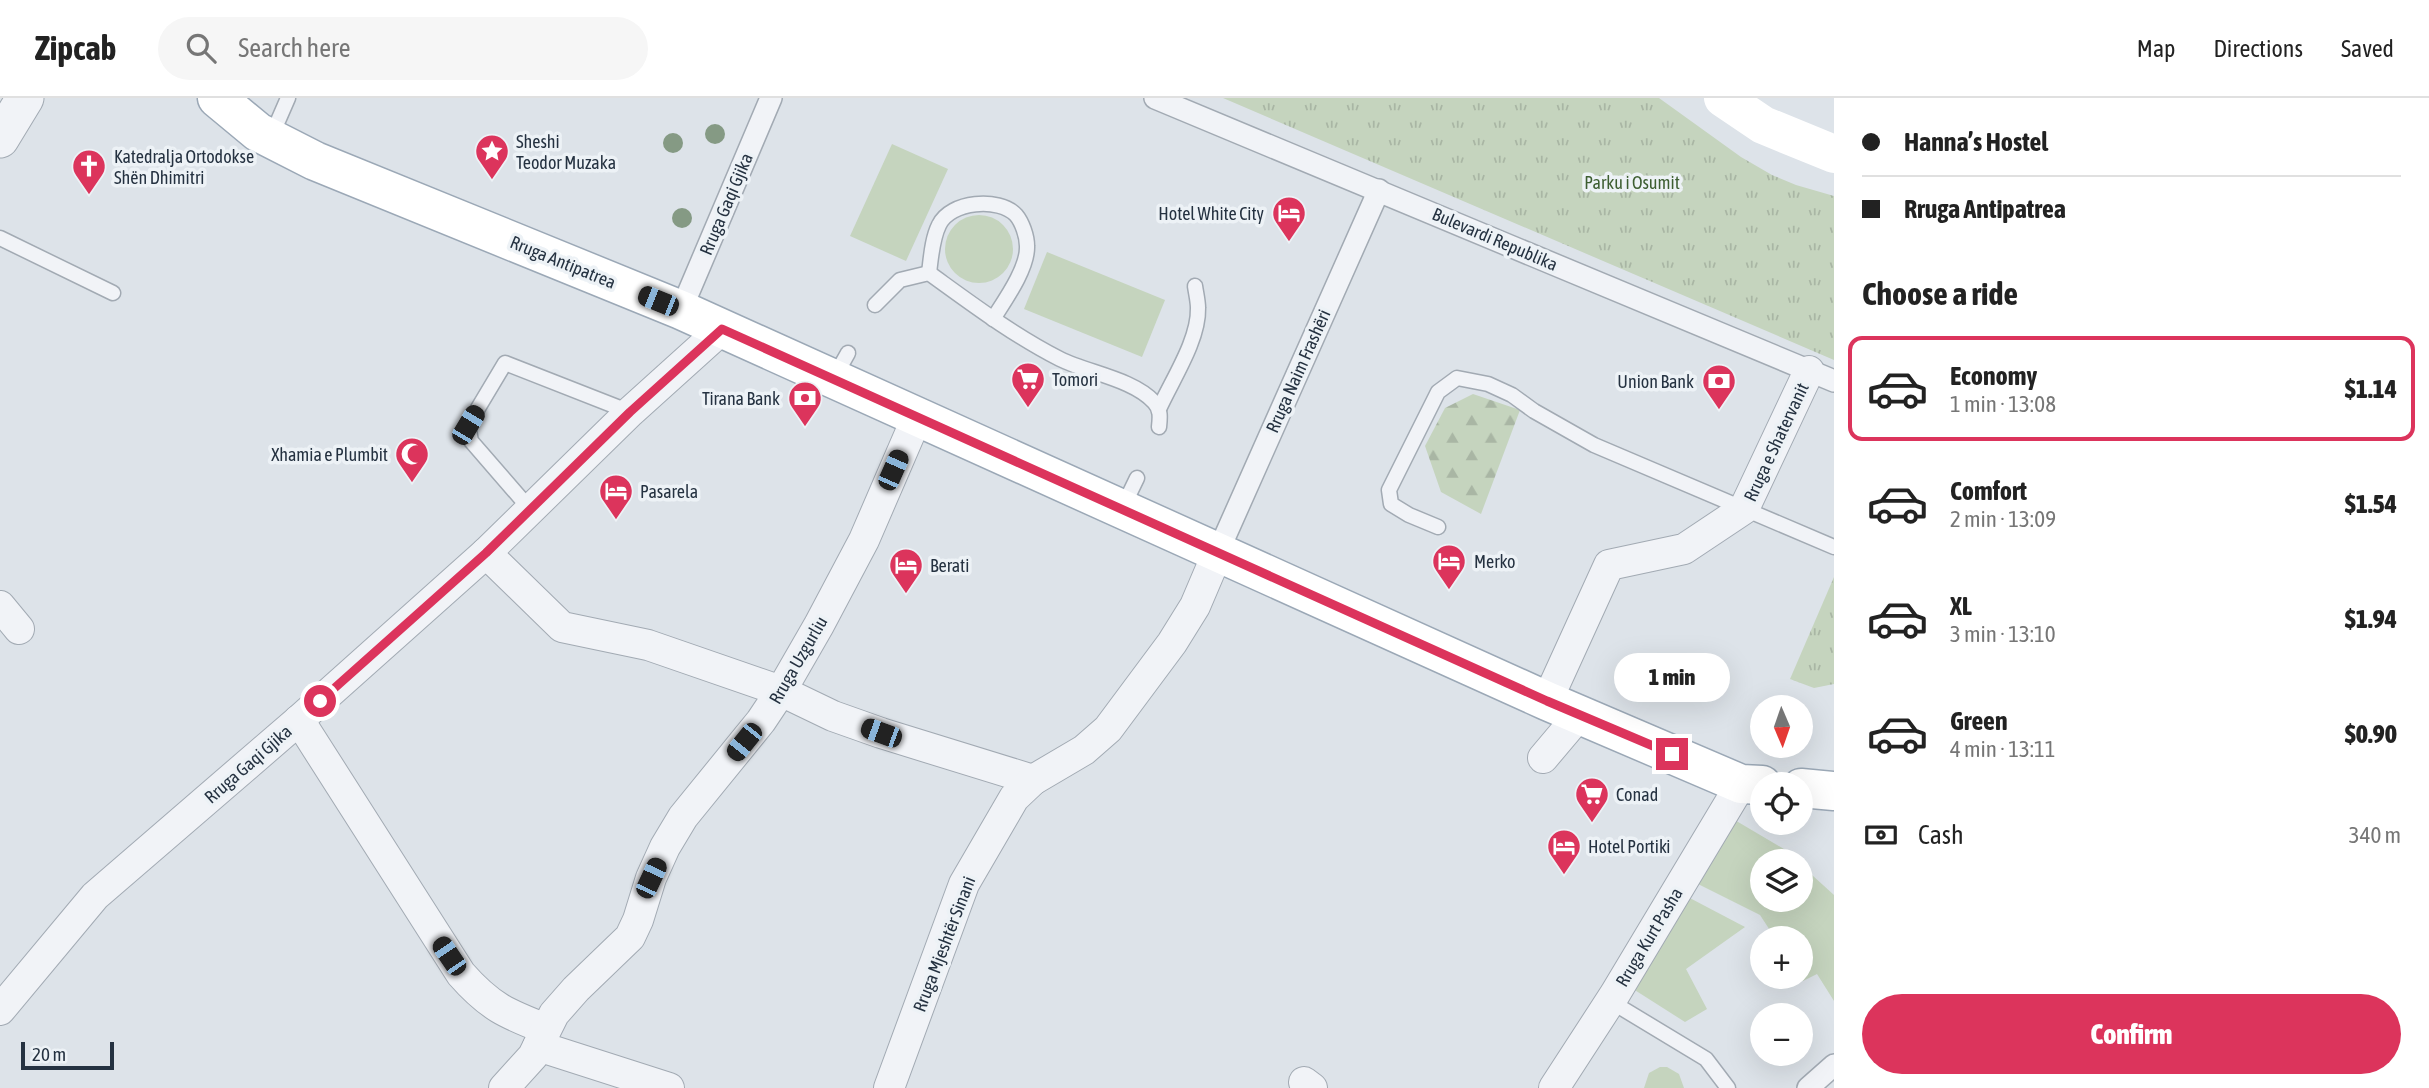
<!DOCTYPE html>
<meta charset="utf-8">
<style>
:root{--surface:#fff;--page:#f6f6f6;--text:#222;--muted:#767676;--line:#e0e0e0;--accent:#dc345c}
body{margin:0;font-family:"Asap Condensed",sans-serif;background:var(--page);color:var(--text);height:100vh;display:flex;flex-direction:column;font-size:26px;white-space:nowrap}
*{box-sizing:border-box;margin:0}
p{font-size:23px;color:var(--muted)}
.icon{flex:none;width:38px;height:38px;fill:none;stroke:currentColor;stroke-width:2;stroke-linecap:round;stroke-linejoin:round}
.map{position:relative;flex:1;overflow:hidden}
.panel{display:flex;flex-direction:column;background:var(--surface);width:595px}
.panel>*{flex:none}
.top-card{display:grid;align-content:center;height:154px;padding:0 28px;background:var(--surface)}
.needle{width:46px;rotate:178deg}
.tools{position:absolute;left:1750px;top:597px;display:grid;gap:14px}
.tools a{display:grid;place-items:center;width:63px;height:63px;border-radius:50%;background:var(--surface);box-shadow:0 7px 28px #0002;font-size:35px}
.scale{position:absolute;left:21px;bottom:18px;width:93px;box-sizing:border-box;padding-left:7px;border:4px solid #253241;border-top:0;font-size:19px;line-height:24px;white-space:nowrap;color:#253241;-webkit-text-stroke:5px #edf2f6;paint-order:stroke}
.end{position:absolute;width:32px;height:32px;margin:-16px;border:9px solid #dc345c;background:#fff;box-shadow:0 0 0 4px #fff}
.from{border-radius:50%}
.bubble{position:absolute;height:49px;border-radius:24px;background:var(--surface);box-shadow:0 7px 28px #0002;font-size:23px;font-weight:800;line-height:49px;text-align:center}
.car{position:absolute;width:21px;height:42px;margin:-21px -10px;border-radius:9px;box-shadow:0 0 5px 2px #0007;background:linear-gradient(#222 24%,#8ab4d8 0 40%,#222 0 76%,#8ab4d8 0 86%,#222 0)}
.top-card b{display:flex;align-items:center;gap:24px;height:66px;font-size:26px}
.top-card b+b{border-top:2px solid var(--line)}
.top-card i{width:18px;height:18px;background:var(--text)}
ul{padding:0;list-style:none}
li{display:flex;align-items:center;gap:21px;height:105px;margin:0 14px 10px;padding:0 14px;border:4px solid transparent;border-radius:14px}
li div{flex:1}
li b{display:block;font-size:26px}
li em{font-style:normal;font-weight:800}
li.current{border-color:var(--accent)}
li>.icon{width:63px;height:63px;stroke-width:1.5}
h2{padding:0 28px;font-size:32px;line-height:84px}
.pay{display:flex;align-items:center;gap:18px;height:77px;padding:0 28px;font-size:26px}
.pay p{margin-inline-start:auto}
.primary-button{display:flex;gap:14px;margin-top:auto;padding:14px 28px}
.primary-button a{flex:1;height:80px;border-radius:42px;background:var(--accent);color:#fff;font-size:28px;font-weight:800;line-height:80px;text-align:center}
header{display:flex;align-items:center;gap:42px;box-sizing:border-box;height:98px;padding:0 35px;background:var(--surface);border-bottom:2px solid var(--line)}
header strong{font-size:33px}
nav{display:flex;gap:38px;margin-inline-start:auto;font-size:24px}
.search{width:490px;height:63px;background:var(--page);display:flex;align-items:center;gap:18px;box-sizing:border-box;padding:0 24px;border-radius:38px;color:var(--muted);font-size:26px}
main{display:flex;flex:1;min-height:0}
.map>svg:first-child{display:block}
</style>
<header>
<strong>Zipcab</strong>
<div class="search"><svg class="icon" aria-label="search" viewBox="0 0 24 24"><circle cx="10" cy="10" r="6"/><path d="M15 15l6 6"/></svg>Search here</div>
<nav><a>Map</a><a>Directions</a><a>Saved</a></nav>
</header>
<main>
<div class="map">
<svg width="1834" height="990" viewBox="0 0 1834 990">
<defs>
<pattern id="forest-firs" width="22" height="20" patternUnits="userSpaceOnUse" patternTransform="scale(1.75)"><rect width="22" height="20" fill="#c5d4be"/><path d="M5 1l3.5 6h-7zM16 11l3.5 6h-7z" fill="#a9b6a4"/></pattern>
<pattern id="park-tufts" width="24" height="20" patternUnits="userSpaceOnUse" patternTransform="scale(1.75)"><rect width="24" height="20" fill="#c5d4be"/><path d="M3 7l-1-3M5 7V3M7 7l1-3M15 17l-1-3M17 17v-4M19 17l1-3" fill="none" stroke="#a9b6a4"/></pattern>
</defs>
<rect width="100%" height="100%" fill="#dde3e9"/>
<g fill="#c5d4be">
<polygon points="892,46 948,71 906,163 850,138"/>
<circle cx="979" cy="151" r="34"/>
<polygon points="1047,154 1165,202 1142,259 1024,211"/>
<polygon points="1733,721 1784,751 1797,763 1762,763 1762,802 1801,802 1801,767 1834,797 1834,903 1817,876 1803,883 1801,879 1801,840 1775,840 1760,817 1692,783"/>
<polygon points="1686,798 1745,829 1686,871 1707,911 1685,924 1630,889"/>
<polygon points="1660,969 1667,969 1679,976 1684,990 1644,990 1649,975"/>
</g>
<polygon fill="url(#forest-firs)" points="1473,296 1520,312 1481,416 1441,394 1425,348 1445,310"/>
<g fill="url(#park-tufts)">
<polygon points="1223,0 1659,0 1741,59 1772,77 1796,87 1834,98 1834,262"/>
<polygon points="1834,479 1834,586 1814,590 1790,581"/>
</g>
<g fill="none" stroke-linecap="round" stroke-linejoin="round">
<g stroke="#a2aab3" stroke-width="17">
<g id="service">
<polyline points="271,39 288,0"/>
<polyline points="0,140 113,195"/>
<path d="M929,175C931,160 932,141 939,127C950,103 999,99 1016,117C1022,124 1027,138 1027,148C1028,170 1005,202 993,221"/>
<path d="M875,207L900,182L929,175C972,206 1013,237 1060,261C1088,275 1133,281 1154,304C1161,311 1160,320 1159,329"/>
<polyline points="835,278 848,255"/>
<path d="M1159,311C1172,282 1199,242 1198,210C1198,203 1196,195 1195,188"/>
<polyline points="1123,409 1137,380"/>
<polyline points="530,411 471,343 468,327 505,265 630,314"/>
<polyline points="1438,429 1409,417 1391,406 1389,392 1438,294 1457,280 1488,286 1512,297 1534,313 1594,347 1834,449"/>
<polyline points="1610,903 1706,961 1728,990"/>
</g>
</g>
<g stroke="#a2aab3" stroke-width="24">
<g id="pedestrian">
<polyline points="1155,0 1834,283"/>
<polyline points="681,212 771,0"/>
<polyline points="1218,454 1379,92"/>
<polyline points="1808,990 1834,967"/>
</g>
</g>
<g stroke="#a2aab3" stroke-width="32">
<g id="minor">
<polyline points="486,455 562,529 648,547 781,593 833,618 881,635 1033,682"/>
<polyline points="0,508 19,531"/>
<polyline points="1547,603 1609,467 1684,451 1744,411 1809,273"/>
<path d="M299,622L461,876C490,909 507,916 546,931"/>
<polyline points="1543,660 1581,615"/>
<polyline points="0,912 95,798 299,622 486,455 630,314 722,231"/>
<polyline points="538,948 669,990"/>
<polyline points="1304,984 1312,990"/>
<polyline points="504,990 533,958 554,916 576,891 630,839 638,822 651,780 665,749 683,719 761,623 781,593 819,527 864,442 918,317"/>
<polyline points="889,990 964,786 1014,700 1033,682 1084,652 1108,631 1172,545 1195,508 1218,454"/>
<polyline points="1554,990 1615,896 1741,686"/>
</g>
</g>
<g stroke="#a2aab3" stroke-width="39">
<polyline id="tertiary" points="0,41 25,0"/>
</g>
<g stroke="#9ba8b6" stroke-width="41">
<g id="primary">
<polyline points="217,0 258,34 315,63 681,212 1547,603 1741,686 1762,687"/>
<polyline points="1801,690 1834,693"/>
</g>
</g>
<use href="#service" stroke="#f1f3f7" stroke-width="14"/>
<use href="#pedestrian" stroke="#f1f3f7" stroke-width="21"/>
<use href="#minor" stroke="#f1f3f7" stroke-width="30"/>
<use href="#tertiary" stroke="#f1f3f7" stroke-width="37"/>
<polyline stroke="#fff" stroke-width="38" points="1723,0 1763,27 1834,56"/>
<use href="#primary" stroke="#fff" stroke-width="38"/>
</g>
<g fill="#859a84">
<circle cx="715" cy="36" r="10"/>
<circle cx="673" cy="45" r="10"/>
<circle cx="682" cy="120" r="10"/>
</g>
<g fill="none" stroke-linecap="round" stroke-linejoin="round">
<polyline stroke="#dc345c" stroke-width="9" points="320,603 486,455 630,314 722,231 1547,603 1672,656"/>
</g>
<defs>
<g id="sight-pin" transform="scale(1.75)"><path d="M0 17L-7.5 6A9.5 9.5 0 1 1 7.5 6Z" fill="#dc345c" stroke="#edf2f6"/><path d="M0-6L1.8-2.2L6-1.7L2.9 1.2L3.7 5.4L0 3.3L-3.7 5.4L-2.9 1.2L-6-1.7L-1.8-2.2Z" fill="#fff"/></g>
<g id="church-pin" transform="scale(1.75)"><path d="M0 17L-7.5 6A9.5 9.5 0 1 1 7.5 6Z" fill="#dc345c" stroke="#edf2f6"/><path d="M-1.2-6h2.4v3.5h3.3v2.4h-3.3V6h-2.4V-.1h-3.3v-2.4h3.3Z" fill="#fff"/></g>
<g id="hotel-pin" transform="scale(1.75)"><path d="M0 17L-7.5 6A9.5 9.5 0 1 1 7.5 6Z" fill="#dc345c" stroke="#edf2f6"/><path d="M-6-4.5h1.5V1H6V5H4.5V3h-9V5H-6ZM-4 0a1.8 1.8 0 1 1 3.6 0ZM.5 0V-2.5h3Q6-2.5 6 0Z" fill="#fff"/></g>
<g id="supermarket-pin" transform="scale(1.75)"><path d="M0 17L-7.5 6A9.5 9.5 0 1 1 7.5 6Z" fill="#dc345c" stroke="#edf2f6"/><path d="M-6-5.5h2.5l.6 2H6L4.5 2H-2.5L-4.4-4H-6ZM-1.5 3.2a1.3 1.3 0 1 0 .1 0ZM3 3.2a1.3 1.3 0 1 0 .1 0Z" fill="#fff"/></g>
<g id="bank-pin" transform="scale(1.75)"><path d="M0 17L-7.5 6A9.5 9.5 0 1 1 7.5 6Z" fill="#dc345c" stroke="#edf2f6"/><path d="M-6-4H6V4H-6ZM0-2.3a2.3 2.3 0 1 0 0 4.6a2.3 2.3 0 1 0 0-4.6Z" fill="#fff"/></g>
<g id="mosque-pin" transform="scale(1.75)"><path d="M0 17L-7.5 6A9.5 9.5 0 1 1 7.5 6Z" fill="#dc345c" stroke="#edf2f6"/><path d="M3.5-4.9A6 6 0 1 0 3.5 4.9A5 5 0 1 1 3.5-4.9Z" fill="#fff"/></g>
</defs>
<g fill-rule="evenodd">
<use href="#sight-pin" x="492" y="53"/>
<use href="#church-pin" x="89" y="68"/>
<use href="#hotel-pin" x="1289" y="115"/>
<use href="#supermarket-pin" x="1028" y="281"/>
<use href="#bank-pin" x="1719" y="283"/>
<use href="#bank-pin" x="805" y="300"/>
<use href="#mosque-pin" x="412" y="356"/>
<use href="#hotel-pin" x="616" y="393"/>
<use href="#hotel-pin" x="1449" y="463"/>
<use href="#hotel-pin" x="906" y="467"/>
<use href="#supermarket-pin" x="1592" y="696"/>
<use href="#hotel-pin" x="1564" y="748"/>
</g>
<g text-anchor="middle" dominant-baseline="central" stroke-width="7" stroke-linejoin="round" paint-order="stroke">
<g font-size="18" fill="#253241" stroke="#edf2f6" text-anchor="start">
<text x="516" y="43">Sheshi<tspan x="516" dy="21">Teodor Muzaka</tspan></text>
<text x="114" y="58">Katedralja Ortodokse<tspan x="114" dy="21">Shën Dhimitri</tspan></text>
<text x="1264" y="115" text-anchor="end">Hotel White City</text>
<text x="1052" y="281">Tomori</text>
<text x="1694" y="283" text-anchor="end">Union Bank</text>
<text x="780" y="300" text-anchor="end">Tirana Bank</text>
<text x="388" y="356" text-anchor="end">Xhamia e Plumbit</text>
<text x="640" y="393">Pasarela</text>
<text x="1474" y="463">Merko</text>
<text x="930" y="467">Berati</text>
<text x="1616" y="696">Conad</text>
<text x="1588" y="748">Hotel Portiki</text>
</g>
<g font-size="18" fill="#3d5e31" stroke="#edf2f6">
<text x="1632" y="84">Parku i Osumit</text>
</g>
<g font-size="18" fill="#253241" stroke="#edf2f6">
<text transform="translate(726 106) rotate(-67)">Rruga Gaqi Gjika</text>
<text transform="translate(1495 141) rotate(23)">Bulevardi Republika</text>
<text transform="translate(563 164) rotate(22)">Rruga Antipatrea</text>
<text transform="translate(1298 273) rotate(-66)">Rruga Naim Frashëri</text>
<text transform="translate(1776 344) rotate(-65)">Rruga e Shatervanit</text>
<text transform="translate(798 562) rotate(-60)">Rruga Uzgurliu</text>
<text transform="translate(248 666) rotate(-41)">Rruga Gaqi Gjika</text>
<text transform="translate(1649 839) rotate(-59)">Rruga Kurt Pasha</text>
<text transform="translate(944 846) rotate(-69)">Rruga Mjeshtër Sinani</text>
</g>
</g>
</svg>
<div class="tools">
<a><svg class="needle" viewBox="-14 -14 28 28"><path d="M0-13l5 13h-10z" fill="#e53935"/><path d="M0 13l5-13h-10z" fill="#767676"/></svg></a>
<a><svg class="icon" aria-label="locate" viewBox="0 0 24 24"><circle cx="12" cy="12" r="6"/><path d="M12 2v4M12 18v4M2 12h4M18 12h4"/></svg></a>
<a><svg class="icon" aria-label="layers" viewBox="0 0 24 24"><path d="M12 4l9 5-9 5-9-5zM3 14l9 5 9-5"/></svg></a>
<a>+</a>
<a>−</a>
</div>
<div class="scale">20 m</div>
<i class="end from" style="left:320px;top:603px"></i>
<i class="end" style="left:1672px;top:656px"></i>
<div class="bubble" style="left:1614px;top:555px;width:116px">1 min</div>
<i class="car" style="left:658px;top:203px;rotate:292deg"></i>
<i class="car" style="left:468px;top:327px;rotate:31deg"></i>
<i class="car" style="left:893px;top:372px;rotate:24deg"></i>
<i class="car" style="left:881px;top:635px;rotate:290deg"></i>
<i class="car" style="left:744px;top:644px;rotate:219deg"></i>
<i class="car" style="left:651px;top:780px;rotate:25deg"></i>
<i class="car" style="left:449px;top:858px;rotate:326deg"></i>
</div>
<section class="panel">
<div class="top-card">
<b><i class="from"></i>Hanna’s Hostel</b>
<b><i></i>Rruga Antipatrea</b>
</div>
<h2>Choose a ride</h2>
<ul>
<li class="current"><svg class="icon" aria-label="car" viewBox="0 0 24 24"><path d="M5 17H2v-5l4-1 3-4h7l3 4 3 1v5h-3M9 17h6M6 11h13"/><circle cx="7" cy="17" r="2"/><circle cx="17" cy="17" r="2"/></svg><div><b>Economy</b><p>1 min · 13:08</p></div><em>$1.14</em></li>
<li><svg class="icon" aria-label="car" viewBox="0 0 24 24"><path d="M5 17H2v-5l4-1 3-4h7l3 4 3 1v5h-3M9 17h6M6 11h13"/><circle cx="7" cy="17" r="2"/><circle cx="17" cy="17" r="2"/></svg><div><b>Comfort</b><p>2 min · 13:09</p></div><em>$1.54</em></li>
<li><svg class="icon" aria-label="car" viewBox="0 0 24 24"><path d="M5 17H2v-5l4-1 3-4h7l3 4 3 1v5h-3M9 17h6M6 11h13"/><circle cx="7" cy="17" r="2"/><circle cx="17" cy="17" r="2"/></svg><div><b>XL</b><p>3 min · 13:10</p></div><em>$1.94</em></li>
<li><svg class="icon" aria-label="car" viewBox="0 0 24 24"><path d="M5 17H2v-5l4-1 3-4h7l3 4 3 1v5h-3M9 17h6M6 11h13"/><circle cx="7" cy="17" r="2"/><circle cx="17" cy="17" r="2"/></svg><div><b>Green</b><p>4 min · 13:11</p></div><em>$0.90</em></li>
</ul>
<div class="pay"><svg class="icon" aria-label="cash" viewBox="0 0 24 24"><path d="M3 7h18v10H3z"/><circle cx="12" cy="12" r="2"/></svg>Cash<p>340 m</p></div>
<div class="primary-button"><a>Confirm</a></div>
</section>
</main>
